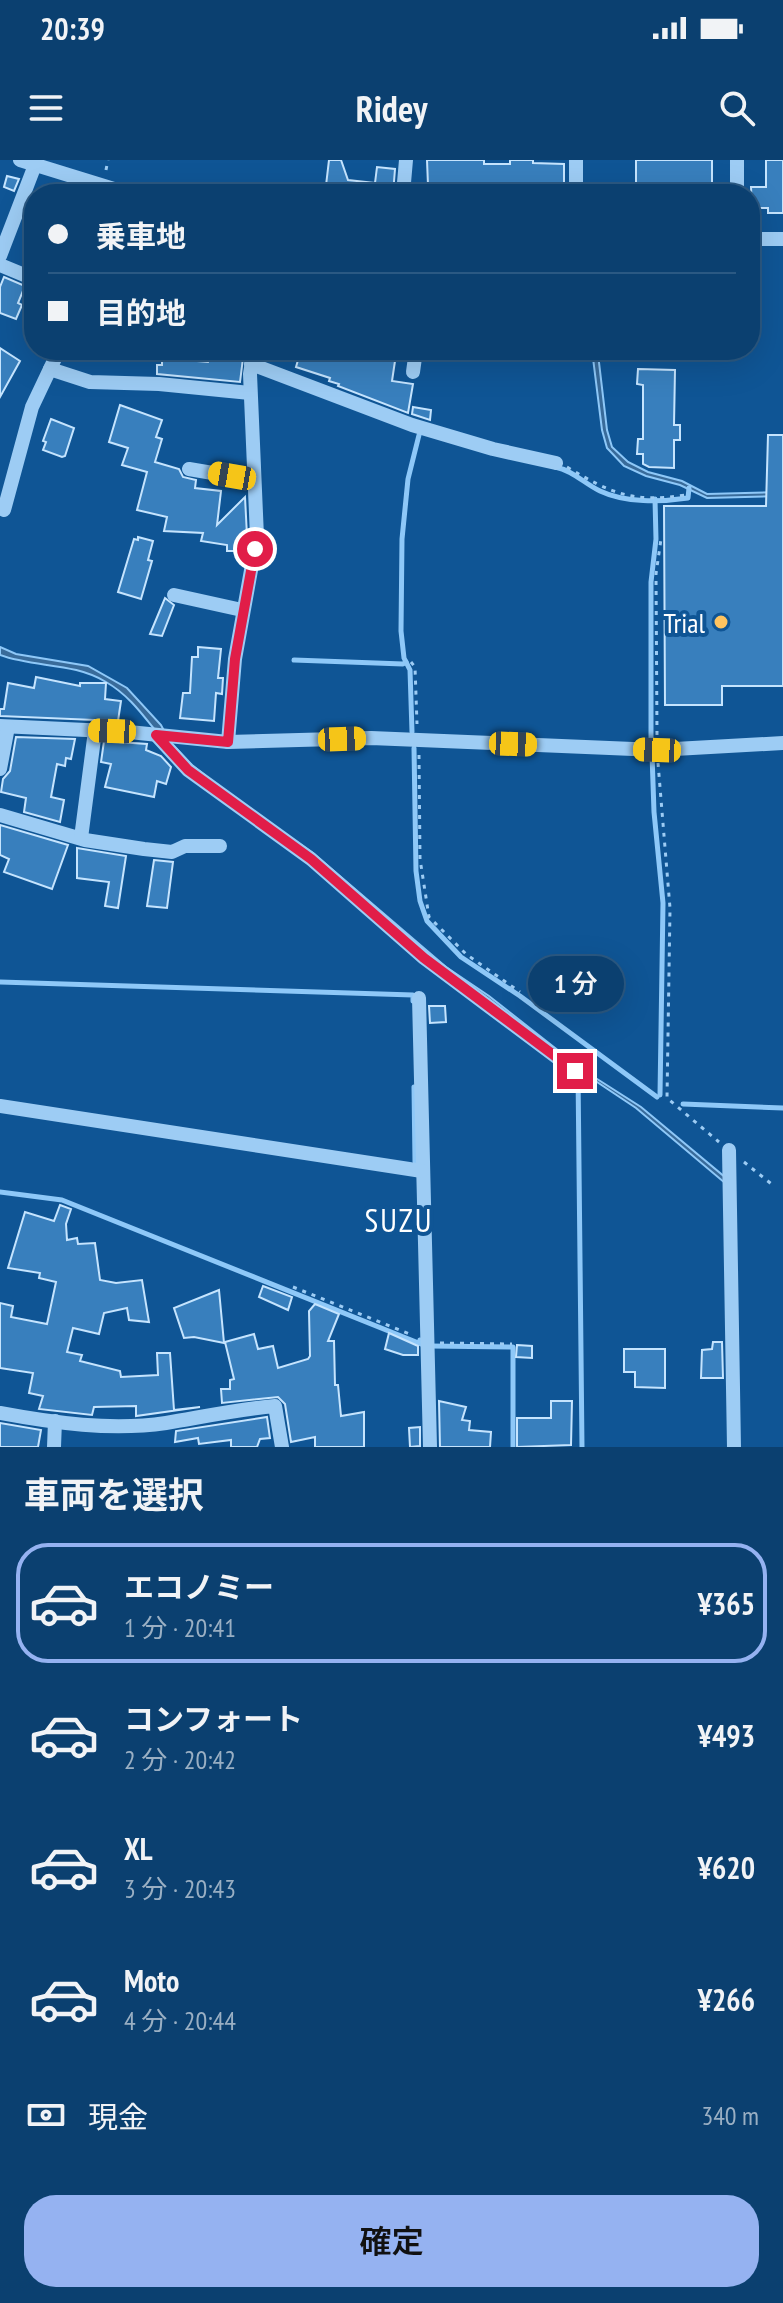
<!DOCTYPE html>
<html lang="ja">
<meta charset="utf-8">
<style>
:root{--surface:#0b4070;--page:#194b78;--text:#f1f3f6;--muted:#9aafc3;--line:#2b5983;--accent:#95b2f1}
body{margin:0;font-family:"PT Sans Narrow","Noto Sans JP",sans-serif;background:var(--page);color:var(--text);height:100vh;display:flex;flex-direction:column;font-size:30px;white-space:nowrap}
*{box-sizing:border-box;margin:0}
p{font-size:26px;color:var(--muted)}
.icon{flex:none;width:44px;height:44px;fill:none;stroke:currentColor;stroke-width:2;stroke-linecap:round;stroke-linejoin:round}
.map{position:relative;height:1287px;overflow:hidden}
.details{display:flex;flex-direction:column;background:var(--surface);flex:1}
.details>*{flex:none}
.banner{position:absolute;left:24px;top:24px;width:736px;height:176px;border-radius:32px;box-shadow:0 8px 32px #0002,0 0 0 2px var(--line);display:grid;align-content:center;height:176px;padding:0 24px;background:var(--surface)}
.end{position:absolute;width:36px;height:36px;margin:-18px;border:10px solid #e11d48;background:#fff;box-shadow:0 0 0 4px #fff}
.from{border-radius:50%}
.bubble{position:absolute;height:56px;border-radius:28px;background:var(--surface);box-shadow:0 8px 32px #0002,0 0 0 2px var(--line);font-size:26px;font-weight:600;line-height:56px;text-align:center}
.car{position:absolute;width:24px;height:48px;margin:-24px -12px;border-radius:10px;box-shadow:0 0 6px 2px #0007;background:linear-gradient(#f5c518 24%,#345 0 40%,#f5c518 0 76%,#345 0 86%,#f5c518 0)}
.banner b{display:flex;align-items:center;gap:28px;height:76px;font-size:30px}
.banner b+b{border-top:2px solid var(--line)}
.banner i{width:20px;height:20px;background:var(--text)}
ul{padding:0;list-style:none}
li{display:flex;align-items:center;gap:24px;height:120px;margin:0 16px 12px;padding:0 8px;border:4px solid transparent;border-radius:32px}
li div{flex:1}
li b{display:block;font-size:30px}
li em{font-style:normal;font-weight:600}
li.selected{border-color:var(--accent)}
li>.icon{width:72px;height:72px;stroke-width:1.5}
h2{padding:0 24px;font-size:36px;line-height:96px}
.pay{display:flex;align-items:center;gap:20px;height:88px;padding:0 24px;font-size:30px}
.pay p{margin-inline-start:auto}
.button{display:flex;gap:16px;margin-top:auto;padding:16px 24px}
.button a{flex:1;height:92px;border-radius:32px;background:var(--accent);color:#111;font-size:32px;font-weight:600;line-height:92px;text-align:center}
.status{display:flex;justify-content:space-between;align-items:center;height:56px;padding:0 40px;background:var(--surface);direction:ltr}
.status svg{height:22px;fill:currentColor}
header{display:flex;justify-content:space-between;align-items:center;height:104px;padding:0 24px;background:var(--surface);font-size:36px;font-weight:600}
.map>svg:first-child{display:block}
</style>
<div class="status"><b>20:39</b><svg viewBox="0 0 49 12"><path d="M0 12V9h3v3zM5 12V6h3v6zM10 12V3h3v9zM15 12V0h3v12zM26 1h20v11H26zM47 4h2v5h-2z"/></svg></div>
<header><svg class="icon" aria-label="menu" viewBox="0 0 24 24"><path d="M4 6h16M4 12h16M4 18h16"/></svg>Ridey<svg class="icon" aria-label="search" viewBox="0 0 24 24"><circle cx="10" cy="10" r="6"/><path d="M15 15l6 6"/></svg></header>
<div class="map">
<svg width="783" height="1287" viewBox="0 0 783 1287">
<rect width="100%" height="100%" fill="#0f5595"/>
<g fill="#396b9a" stroke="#8ec8f8" stroke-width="2">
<polygon points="592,190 597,190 598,194 607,270 612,287 628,302 648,312 682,321 707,334 783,332 783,336 707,338 680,325 646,316 624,306 607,288 602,270"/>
<path d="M0,487L16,494L88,506L127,528L161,565L170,582L192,605L236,640L313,693L446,807L489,836L583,910L641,947L726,1018L725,1023L636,948L567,902L434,802L311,696C267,670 210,630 174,592C151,569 136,539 106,522C73,502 35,508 0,495Z"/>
</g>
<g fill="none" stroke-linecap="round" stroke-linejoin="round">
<g stroke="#8ec8f8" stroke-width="5">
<path d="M555,307C572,310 585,324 600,331C625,343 661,342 688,338L689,328"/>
<polyline points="294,500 403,504 406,502"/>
<polyline points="412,572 410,510 404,498 401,471 402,379 408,319 419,275"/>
<polyline points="651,583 651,422 656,379 655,339"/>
<polyline points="414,588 416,711 420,741 427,761 461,797 520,836 657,937"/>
<polyline points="652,594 654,652 663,743 660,935"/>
<polyline points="0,822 413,835 413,841"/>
<polyline points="578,912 582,1287"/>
<polyline points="414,927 415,1002"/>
<polyline points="683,944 783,948"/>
<polyline points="0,1032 62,1040 421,1184 420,1180"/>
<polyline points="430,1186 513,1187 513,1287"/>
</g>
</g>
<g fill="#387fbd" stroke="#c5e4fe" stroke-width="2">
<polygon points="329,0 341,0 348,20 375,23 377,7 395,9 393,34 325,34"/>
<polygon points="427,0 484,0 484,4 510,4 510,0 533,0 533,3 564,4 564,34 474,34 474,30 440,30 440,25 428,25"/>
<rect x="636" y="0" width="76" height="34"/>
<polygon points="766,0 783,0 783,53 768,53 768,48 752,48 751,27 766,27"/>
<polygon points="7,16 19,19 14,31 4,27"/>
<polygon points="4,117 25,126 18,143 22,145 16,159 0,153 0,127"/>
<polygon points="0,188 20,201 0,237"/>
<polygon points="187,190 186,200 208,202 211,190 244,190 240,222 157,214 157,205 162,205 162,191"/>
<polygon points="277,190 364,190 362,196 395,201 392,221 413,224 408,253 338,226 339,224 329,221 330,218 296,207 298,200 276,193"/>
<polygon points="638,209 675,210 674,265 680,265 680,280 674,280 674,308 649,307 643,304 643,294 637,294 638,279 643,279 643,225 637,224"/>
<polygon points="120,245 162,260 156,277 162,279 155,302 179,309 183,317 196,320 195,328 221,331 217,365 245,337 247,376 244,391 227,391 227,385 201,381 203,373 164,371 167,357 137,350 147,312 122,305 128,288 109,282"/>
<polygon points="413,247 431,250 430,260 412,254"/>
<polygon points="51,259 74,268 65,296 62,297 43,290 46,282 43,281"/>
<polygon points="768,275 783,275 783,526 722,526 722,545 665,545 664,346 766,346"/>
<polygon points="138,377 153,381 148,400 152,401 141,439 118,432 134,379 138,380"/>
<polygon points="165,438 174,445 162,476 150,474"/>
<polygon points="198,487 221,489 218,518 223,518 222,534 216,533 214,561 180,558 183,533 190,533 192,497 198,497"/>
<polygon points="36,517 80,526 80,523 106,523 105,539 121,541 118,561 0,556 0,549 4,549 8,523 34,528"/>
<polygon points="16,577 75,579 71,599 66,598 65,606 57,604 51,637 64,640 60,662 24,652 26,638 1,632 3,619 10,611"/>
<polygon points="104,581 147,584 146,590 161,596 171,607 166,624 157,621 154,637 105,627 111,604 101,602"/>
<polygon points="0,665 68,685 52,729 4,712 9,699 0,695"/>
<polygon points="77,688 126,696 118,748 105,746 109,722 77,718"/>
<polygon points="154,700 173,702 167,748 147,746"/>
<polygon points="429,846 445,846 446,862 430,863"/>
<polygon points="60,1045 71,1049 66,1064 67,1080 77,1078 78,1084 95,1083 100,1120 116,1123 142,1120 149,1162 129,1160 127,1148 104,1153 99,1174 73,1168 67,1192 82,1195 80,1201 120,1211 121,1217 158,1215 157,1193 170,1193 174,1250 200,1247 136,1256 136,1246 94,1247 92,1255 39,1249 43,1236 29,1233 33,1213 0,1208 0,1143 13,1146 11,1157 47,1164 56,1122 39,1118 40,1113 8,1108 25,1052 54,1061"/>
<polygon points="263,1126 292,1137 288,1150 259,1137"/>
<polygon points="219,1130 224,1183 194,1177 184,1178 174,1148"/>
<polygon points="315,1144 339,1154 328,1181 334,1181 335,1225 338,1225 341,1256 364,1252 364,1287 315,1287 315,1277 291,1282 285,1244 278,1237 222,1243 221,1229 230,1229 230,1220 234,1219 225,1182 254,1174 258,1189 273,1186 278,1208 308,1199 310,1196 309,1151"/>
<polygon points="389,1173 418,1186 418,1195 403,1195 385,1189"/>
<polygon points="713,1182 722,1182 723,1218 701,1218 702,1190 712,1189"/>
<polygon points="517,1185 532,1186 532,1198 516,1197"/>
<polygon points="624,1189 665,1189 665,1228 635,1227 635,1212 624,1212"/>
<polygon points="439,1241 466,1247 462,1260 470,1261 469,1270 491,1272 490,1287 440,1287"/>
<polygon points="551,1241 572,1241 571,1285 517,1287 517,1258 551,1258"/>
<polygon points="267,1257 270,1278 260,1279 257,1287 231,1287 231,1280 199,1284 198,1278 175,1282 176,1271"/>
<polygon points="0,1263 41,1270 38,1287 0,1287"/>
<polygon points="420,1267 420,1286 410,1287 409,1268"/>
</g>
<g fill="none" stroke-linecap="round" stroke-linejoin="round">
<g stroke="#9dccf4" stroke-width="3" stroke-dasharray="4 6" stroke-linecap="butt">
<polyline points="106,10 108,0"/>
<path d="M567,307C612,334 633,343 686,335"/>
<polyline points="411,502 415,507 417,564"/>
<polyline points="657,575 656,414 661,379"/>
<polyline points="419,595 420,699 429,757 466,794 520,832"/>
<polyline points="658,603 670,748 667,938 719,982"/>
<polyline points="744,1002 774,1026"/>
<polyline points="293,1127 412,1175"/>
<polyline points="440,1183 512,1184"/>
</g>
<g stroke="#9dccf4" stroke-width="14">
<polyline points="20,0 130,34"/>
<polyline points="737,0 737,34"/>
<polyline points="403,34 406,0"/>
<polyline points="576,34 576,0"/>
<polyline points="750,79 783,79"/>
<polyline points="0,96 35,5"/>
<polyline points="0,105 34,119"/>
<polyline points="251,204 412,265 493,289 556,303"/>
<polyline points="50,209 90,222 159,224 250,233"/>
<polyline points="413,212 416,190"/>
<polyline points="189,309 254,320"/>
<polyline points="4,350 32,247 59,190"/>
<polyline points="174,435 242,450"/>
<polyline points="0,566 129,572 228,582 371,578 657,590 783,583"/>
<polyline points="156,575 188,610 311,699 424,798 575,911"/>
<polyline points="228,582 235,499 257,377 250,214 254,190"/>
<polyline points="0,609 8,567"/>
<polyline points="0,655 85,680 144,689 172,692 185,686 220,686"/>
<polyline points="81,678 95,571"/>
<polyline points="419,838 430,1287"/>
<polyline points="0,946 422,1011"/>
<polyline points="729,990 734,1287"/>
<path d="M0,1253C53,1263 112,1271 166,1263C202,1257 239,1249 275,1246L282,1287"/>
<polyline points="54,1287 55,1261"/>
</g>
</g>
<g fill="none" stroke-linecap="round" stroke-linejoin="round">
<polyline stroke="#e11d48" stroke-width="10" points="255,389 235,499 228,582 156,575 188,610 311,699 424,798 575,911"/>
</g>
<circle fill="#ffc460" stroke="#0f5595" stroke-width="3" cx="721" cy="462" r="8"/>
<g text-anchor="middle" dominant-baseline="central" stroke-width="8" stroke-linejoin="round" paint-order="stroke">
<g font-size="28" fill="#fff" stroke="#0f5595" text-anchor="end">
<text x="705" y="462">Trial</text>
</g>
<g font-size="32" letter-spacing="2" fill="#fff" stroke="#0f5595">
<text x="399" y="1060">SUZU</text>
</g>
</g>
</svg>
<i class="end from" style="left:255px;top:389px"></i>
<i class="end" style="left:575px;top:911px"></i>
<div class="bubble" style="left:528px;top:796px;width:96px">1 分</div>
<i class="car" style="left:232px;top:316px;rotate:280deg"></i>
<i class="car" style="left:112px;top:571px;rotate:272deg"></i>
<i class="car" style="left:342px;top:579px;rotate:88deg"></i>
<i class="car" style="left:513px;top:584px;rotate:92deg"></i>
<i class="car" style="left:657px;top:590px;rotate:272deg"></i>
<div class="banner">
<b><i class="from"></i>乗車地</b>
<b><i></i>目的地</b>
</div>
</div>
<section class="details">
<h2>車両を選択</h2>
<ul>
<li class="selected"><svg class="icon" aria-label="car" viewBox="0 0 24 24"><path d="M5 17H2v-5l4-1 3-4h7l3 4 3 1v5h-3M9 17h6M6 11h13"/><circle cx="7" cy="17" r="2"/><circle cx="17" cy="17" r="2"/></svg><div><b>エコノミー</b><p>1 分 · 20:41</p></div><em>¥365</em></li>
<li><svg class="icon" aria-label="car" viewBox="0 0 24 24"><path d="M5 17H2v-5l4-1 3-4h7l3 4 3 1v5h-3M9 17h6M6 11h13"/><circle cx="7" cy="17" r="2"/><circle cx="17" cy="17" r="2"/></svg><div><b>コンフォート</b><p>2 分 · 20:42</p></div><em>¥493</em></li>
<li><svg class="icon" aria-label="car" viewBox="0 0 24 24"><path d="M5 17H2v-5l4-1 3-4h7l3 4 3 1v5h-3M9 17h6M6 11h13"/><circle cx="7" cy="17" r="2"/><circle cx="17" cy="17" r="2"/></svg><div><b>XL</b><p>3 分 · 20:43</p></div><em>¥620</em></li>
<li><svg class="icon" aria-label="car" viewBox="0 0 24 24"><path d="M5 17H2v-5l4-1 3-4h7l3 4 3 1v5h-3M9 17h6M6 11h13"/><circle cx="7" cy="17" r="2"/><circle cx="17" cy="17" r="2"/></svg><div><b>Moto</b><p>4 分 · 20:44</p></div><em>¥266</em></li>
</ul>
<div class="pay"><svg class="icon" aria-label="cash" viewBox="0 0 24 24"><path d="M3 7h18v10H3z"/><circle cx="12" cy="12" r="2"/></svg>現金<p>340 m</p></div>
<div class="button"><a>確定</a></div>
</section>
